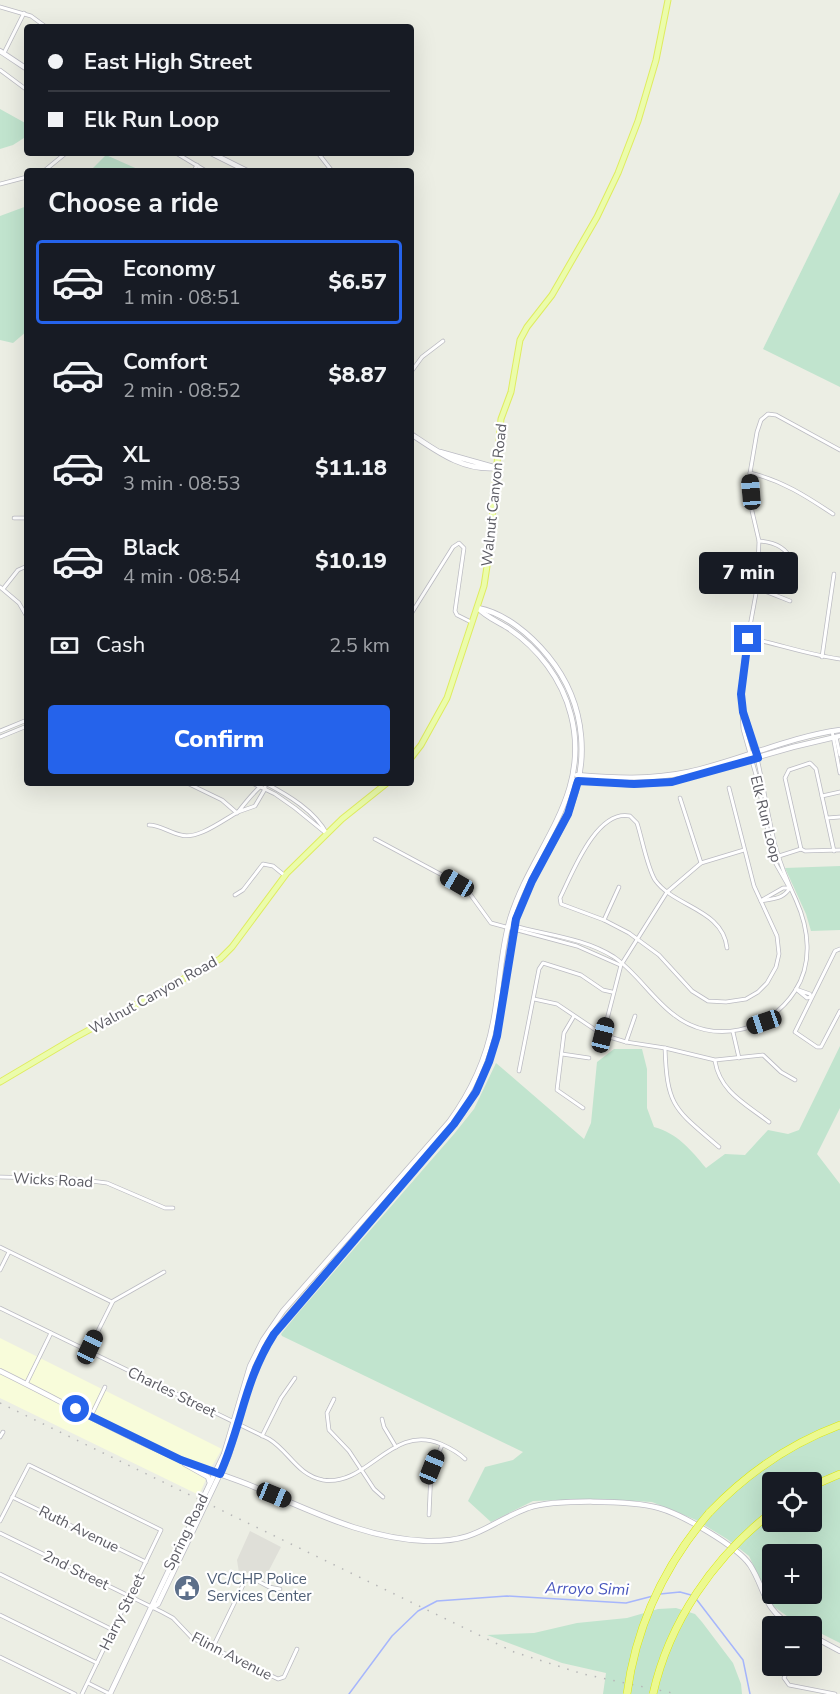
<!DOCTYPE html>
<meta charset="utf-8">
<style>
:root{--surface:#171b24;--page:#20242c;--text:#f1f3f6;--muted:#9ea1a6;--line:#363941;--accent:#2563eb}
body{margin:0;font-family:"Nunito Sans",sans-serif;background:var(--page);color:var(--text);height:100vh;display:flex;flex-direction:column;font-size:22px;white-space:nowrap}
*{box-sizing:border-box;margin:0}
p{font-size:20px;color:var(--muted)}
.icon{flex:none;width:33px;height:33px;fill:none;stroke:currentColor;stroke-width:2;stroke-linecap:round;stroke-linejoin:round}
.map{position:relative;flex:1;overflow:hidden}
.details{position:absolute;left:24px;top:168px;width:390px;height:618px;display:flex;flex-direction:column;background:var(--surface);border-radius:6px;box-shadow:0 6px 24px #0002}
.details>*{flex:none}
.banner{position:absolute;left:24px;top:24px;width:390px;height:132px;border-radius:6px;box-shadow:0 6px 24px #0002;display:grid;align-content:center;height:132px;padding:0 24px;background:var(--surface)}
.fabs{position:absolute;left:762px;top:1472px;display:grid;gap:12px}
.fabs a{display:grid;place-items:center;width:60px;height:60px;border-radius:6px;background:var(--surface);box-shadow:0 6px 24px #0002;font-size:30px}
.end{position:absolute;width:27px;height:27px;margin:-14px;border:8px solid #2563eb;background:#fff;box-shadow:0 0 0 3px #fff}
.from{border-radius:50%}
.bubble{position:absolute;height:42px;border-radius:6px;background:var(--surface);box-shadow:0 6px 24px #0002;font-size:20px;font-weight:800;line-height:42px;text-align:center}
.car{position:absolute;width:18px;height:36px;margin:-18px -9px;border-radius:8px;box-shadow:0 0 4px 2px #0007;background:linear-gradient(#222 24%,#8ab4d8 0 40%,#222 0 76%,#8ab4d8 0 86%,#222 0)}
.banner b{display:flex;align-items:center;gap:21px;height:57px;font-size:22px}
.banner b+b{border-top:2px solid var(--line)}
.banner i{width:15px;height:15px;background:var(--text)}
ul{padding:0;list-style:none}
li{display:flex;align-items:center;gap:18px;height:84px;margin:0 12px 9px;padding:0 12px;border:3px solid transparent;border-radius:6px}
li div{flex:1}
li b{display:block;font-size:22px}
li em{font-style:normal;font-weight:800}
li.current{border-color:var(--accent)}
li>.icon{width:54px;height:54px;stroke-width:1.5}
h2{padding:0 24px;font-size:27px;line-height:72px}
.pay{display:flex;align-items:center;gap:15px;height:66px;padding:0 24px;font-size:22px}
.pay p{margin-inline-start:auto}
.cta{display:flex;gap:12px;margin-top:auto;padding:12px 24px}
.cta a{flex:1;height:69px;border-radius:6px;background:var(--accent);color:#fff;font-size:24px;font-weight:800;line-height:69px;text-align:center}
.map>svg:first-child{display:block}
</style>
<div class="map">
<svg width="840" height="1694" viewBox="0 0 840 1694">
<rect width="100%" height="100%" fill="#eceee4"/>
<polygon fill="#f8fcda" points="0,1338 222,1449 212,1466 199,1495 0,1398"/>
<polygon fill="#dfdfd8" points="250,1531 281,1547 264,1580 252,1573 239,1573 237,1560"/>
<g fill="#c1e4ce" fill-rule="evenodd">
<polygon points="0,109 27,124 27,136 13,145 0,149"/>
<polygon points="106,155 142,171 90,171"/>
<polygon points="840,192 840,387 763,349"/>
<polygon points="27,206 27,331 13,343 0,340 0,216"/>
<polygon points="840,866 840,930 811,931 806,914 785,868"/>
<path d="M840,1046V1108L817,1154L840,1184V1643L812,1629V1626H804L791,1619L773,1606L749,1556L727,1539L696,1520L652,1502L593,1499L533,1501L491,1522L468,1501L485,1467L513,1460L523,1452L282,1336L281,1334L299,1312L454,1134L474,1109L496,1063L584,1139L591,1123L597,1062L614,1049H642L647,1069V1108L654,1127C677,1133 691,1150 706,1168L725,1154L745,1155L768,1130L788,1134L799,1130ZM772,1482H812V1521H772ZM772,1554H812V1593H772Z"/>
<polygon points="676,1608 695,1614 702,1622 733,1663 741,1684 742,1694 603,1694 606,1673 562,1663 487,1635 534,1633 577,1623 627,1618 658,1609"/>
</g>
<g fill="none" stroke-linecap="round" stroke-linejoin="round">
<g stroke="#a6b6fc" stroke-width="1.5">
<polyline points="660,1594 680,1592 691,1595"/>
<polyline points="697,1600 743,1660 750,1694"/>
<polyline points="349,1694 392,1636 418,1611 437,1601 507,1596 626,1603 653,1596"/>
</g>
<g stroke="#bbbbc2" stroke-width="4.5">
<g id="street">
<polyline points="0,7 31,16 46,27"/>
<polyline points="4,53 24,13"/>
<polyline points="0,70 27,90"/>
<polyline points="176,153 206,171"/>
<polyline points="318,153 332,171"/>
<polyline points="44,171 66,153"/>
<polyline points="194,171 197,165"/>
<polyline points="0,184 27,177"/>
<polyline points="411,372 422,357 443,341"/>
<path d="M750,473C781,480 806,496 833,514"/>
<polyline points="14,518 27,518"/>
<path d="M759,541C773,542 786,547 791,560"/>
<polyline points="0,587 19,603 27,617"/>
<polyline points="757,588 790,601"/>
<polyline points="3,589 18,570 27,566"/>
<polyline points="411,614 453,547 459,543 464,548 455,611 457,615 471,622"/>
<path d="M748,638C779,644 809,655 840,659"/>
<polyline points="822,657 834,574"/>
<polyline points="27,696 27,702"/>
<polyline points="0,731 27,720"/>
<polyline points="832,731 840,773"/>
<polyline points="0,737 27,726"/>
<polyline points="836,737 840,755"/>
<polyline points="187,783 222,800 237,813"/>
<path d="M252,783L275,794L295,808L327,834C315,811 288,795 265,783"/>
<path d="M265,783V789L255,806L238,812C245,803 257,788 265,783Z"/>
<polyline points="822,796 840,792"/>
<polyline points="680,798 701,863"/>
<polyline points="827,818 840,817"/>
<path d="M149,825C160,825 170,833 181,835C198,840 223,820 238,812"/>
<polyline points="375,839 457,883 470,894 491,923 577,946 620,965"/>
<polyline points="801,849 785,778 789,770 810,763 816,769 834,851"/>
<polyline points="801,849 805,851 840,850"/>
<polyline points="779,856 801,849"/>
<polyline points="789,887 776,864 771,846 756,775 743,729 741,694 744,659 757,588 759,541 752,511 750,473 757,432 761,420 768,414 776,415 840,450"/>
<polyline points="235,895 243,890 263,864 273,866 284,875"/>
<polyline points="762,900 783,888 790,888"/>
<path d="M761,901C774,898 782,900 790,888"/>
<polyline points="604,920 619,887"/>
<path d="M508,927L514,926C547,935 584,938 614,957C635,971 652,998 673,1014C712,1046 769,1032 795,991C813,963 809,929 796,900C788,883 780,863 775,845C766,809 762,773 752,738C750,729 748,719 743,712"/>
<path d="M727,948C723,909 674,907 655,880C647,867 642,838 637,823L630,816C596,809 572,874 560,898L561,904L604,920L629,933L659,955L692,991L708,1001L726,1002L746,999L758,992L767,983L776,967L779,954L777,936L754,886L729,788"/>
<polyline points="840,949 835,951 795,1032 817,1047 821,1047 840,1011"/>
<polygon points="796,989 810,994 811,997 807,998"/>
<polyline points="534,999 557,1004 603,1035 626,1042 665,1048 715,1060 763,1055 781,1072 795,1080"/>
<polyline points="574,1016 564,1033 557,1090 583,1108"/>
<polyline points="733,1032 739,1058"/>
<polyline points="603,1035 621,965 667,892 701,863 744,850"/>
<polyline points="626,1042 635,1016"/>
<path d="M665,1048C667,1108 675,1109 719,1147"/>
<polyline points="562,1054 589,1058"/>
<path d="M715,1061C720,1092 746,1104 769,1122"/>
<polyline points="519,1071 539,969 543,963 581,975 603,990 612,992"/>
<polyline points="0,1177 75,1179 107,1183 165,1208 173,1208"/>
<polyline points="0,1247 112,1302"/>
<polyline points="0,1270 9,1252"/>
<path d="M0,1308L269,1439C289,1451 297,1475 323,1480C368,1487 391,1423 441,1444C450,1448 458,1452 465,1459"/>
<polyline points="88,1351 113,1301 164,1272"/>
<polyline points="26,1384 51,1333"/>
<polyline points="334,1399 327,1413 329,1430 349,1451 374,1489 383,1497"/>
<polyline points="91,1416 105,1387"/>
<polyline points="382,1419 384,1427 396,1447"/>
<polyline points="262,1436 281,1398 295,1378"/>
<polyline points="0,1437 3,1432"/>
<polyline points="12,1497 146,1562"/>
<polyline points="429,1515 431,1471 442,1445"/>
<polyline points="0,1521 29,1465 161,1530 82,1694"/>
<polyline points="0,1533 162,1612 173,1618 192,1638 278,1679 284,1677 297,1649"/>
<polyline points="0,1574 113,1630"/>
<polyline points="0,1615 97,1663"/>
<polyline points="212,1649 245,1581 252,1578 269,1587 280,1589"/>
<polyline points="0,1657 75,1694"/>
<polyline points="790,1665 784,1678 789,1685 835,1694"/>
<polyline points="88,1683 110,1694"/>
</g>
</g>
<g stroke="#bcbcc4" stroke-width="6">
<g id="secondary">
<polyline points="0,51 27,69"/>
<polyline points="211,153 247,171"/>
<path d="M411,434C438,452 463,471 497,468L440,452"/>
<path d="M577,775C613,778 651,780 688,772C739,761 788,737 840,730"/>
<polyline points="575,780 634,785 672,782 793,747 840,736"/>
<path d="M0,1371C61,1401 121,1435 183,1461C208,1471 234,1478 259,1489C314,1512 366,1539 427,1541C478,1542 486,1524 528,1508C555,1499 631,1500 659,1508C681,1514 737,1546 750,1565C766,1590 763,1610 793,1626"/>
<polyline points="185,1464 208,1477 210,1483"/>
<path d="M153,1607L158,1604L229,1455L246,1391L256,1366L270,1340L287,1317L455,1124C476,1096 491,1064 498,1029C505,994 506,956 515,921C525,886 548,856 564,823C591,767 588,705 548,656C531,635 505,613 478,608"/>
<polyline points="812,1636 840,1651"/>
<path d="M110,1694L224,1454L250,1366L263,1340L283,1311L449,1122C471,1092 486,1060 493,1023C500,989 500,953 510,919C532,847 592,797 571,715C562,679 538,648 508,628C497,621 486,617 478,608"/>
</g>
</g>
<g stroke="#dfec5f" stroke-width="7">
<g id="primary">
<polyline points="411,758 421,745 447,698 484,586 489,553 501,419 511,392 520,340 527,327 552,295 597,217 618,173 638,121 656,60 668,0"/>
<polyline points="0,1082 76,1037 220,959 232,947 287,873 342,819 387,783"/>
</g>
</g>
<g stroke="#dbe809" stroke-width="8">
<g id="highway">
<polyline points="812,1486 840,1474"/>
<path d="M709,1513C746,1474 789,1444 840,1425"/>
</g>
</g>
<use href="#street" stroke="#fff" stroke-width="3"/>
<use href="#secondary" stroke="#fff" stroke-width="4.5"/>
<use href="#primary" stroke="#ebfcab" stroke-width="5"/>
<use href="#highway" stroke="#ecf990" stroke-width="7"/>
<polyline stroke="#b6b6b7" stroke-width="1.5" stroke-dasharray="1.5 8" stroke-linecap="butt" points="0,1403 514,1652 583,1674 677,1694"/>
<g stroke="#dbe809" stroke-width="8" stroke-linecap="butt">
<g id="highway-bridge">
<path d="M627,1694C636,1625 664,1566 709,1513"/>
<path d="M653,1694C669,1622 714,1557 772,1512"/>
</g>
</g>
<use href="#highway-bridge" stroke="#ecf990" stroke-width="7"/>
</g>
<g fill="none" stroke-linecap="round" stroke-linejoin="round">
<path stroke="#2563eb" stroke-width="8" d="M76,1409L181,1460L220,1474C242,1425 244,1381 274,1334L454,1124L476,1092L489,1062L497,1036L516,919L532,881L568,814L578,781L634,784L672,782L758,758L743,712L741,694L748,639"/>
</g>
<defs>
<g id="civic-disc" transform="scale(1.35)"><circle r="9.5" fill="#5c6f8a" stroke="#fff"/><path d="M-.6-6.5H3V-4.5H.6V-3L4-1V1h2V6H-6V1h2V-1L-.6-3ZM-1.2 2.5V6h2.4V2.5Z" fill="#fff"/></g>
</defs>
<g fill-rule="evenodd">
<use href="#civic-disc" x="187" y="1588"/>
</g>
<g text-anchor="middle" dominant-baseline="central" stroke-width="4.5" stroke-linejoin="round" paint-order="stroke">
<g font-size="15" fill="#5c5c64" stroke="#fff">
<text transform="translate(494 495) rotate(-84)">Walnut Canyon Road</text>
<text transform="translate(766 819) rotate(76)">Elk Run Loop</text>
<text transform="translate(153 995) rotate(-29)">Walnut Canyon Road</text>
<text transform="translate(53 1180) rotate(3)">Wicks Road</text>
<text transform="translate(172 1392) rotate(26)">Charles Street</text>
<text transform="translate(79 1529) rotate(26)">Ruth Avenue</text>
<text transform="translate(186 1532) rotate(-64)">Spring Road</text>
<text transform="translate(76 1570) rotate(26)">2nd Street</text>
<text transform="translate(122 1612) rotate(-64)">Harry Street</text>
<text transform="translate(232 1656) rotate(27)">Flinn Avenue</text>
</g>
<g font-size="15" fill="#4e5e75" stroke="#fff" text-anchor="start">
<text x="207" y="1579">VC/CHP Police<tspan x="207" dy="17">Services Center</tspan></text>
</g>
<g font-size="16" font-style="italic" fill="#4957be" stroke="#fff">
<text transform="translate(587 1589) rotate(1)">Arroyo Simi</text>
</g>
</g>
</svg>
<div class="fabs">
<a><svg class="icon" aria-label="locate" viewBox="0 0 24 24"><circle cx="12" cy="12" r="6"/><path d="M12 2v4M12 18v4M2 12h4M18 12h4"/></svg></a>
<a>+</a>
<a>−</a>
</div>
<i class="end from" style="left:76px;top:1409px"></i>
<i class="end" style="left:748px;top:639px"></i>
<div class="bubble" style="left:699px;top:552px;width:99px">7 min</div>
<i class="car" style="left:751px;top:492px;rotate:355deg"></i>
<i class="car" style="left:457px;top:883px;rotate:300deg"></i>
<i class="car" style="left:764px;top:1022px;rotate:251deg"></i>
<i class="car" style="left:603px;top:1035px;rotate:14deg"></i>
<i class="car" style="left:90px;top:1347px;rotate:25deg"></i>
<i class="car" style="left:432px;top:1467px;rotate:22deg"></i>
<i class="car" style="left:274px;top:1495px;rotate:112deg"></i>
<div class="banner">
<b><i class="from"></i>East High Street</b>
<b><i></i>Elk Run Loop</b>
</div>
<section class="details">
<h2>Choose a ride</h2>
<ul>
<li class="current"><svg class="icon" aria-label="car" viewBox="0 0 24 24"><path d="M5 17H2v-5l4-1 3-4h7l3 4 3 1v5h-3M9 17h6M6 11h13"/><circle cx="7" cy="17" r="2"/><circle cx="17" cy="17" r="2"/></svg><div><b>Economy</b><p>1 min · 08:51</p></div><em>$6.57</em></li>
<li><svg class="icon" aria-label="car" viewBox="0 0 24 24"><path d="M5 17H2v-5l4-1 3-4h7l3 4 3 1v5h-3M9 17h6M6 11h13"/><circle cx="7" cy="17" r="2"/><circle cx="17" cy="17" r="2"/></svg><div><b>Comfort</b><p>2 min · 08:52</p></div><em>$8.87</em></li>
<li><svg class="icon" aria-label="car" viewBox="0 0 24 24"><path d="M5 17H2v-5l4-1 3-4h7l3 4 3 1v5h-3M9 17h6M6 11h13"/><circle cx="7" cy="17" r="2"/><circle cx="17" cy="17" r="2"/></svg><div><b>XL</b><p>3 min · 08:53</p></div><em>$11.18</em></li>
<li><svg class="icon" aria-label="car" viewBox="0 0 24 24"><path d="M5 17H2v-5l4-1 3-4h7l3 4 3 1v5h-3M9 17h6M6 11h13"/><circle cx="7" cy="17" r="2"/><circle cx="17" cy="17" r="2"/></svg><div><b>Black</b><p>4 min · 08:54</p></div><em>$10.19</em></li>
</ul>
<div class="pay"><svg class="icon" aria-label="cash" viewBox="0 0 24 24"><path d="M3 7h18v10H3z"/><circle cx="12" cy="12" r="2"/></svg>Cash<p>2.5 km</p></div>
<div class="cta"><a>Confirm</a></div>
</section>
</div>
